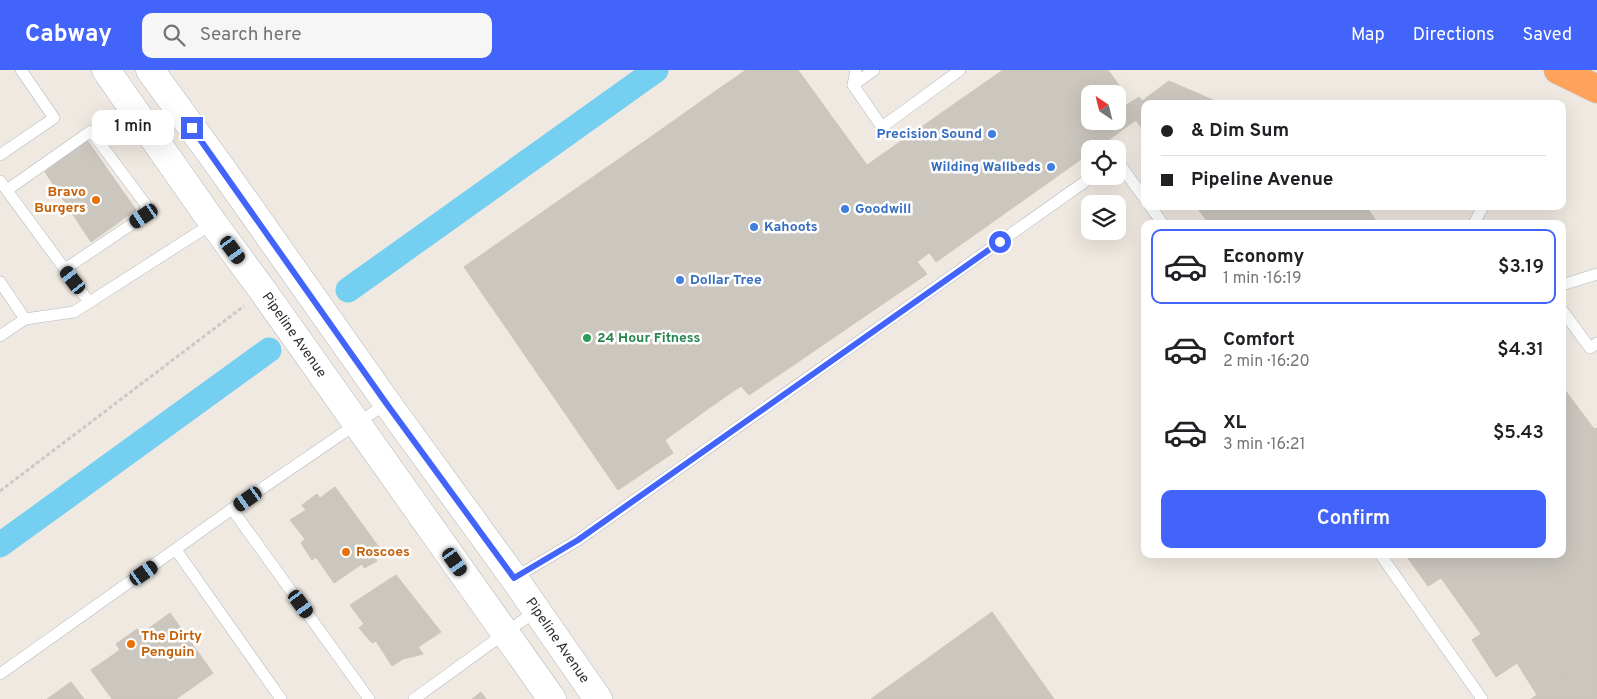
<!DOCTYPE html>
<meta charset="utf-8">
<style>
:root{--surface:#fff;--page:#f6f6f6;--text:#202124;--muted:#757577;--line:#e0e0e0;--accent:#4264fb}
body{margin:0;font-family:Overpass,sans-serif;background:var(--page);color:var(--text);height:100vh;display:flex;flex-direction:column;font-size:19px;white-space:nowrap}
*{box-sizing:border-box;margin:0}
p{font-size:16px;color:var(--muted)}
.icon{flex:none;width:28px;height:28px;fill:none;stroke:currentColor;stroke-width:2;stroke-linecap:round;stroke-linejoin:round}
.map{position:relative;flex:1;overflow:hidden}
.details{position:absolute;left:1141px;top:150px;width:425px;height:338px;display:flex;flex-direction:column;background:var(--surface);border-radius:10px;box-shadow:0 5px 20px #0002}
.details>*{flex:none}
.hud{position:absolute;left:1141px;top:30px;width:425px;height:110px;border-radius:10px;box-shadow:0 5px 20px #0002;display:grid;align-content:center;height:110px;padding:0 20px;background:var(--surface)}
.needle{width:32px;rotate:325deg}
.controls{position:absolute;left:1081px;top:15px;display:grid;gap:10px}
.controls a{display:grid;place-items:center;width:45px;height:45px;border-radius:10px;background:var(--surface);box-shadow:0 5px 20px #0002;font-size:25px}
.end{position:absolute;width:22px;height:22px;margin:-11px;border:6px solid #4264fb;background:#fff;box-shadow:0 0 0 2px #fff}
.from{border-radius:50%}
.bubble{position:absolute;height:35px;border-radius:10px;background:var(--surface);box-shadow:0 5px 20px #0002;font-size:16px;font-weight:600;line-height:35px;text-align:center}
.car{position:absolute;width:15px;height:30px;margin:-15px -8px;border-radius:6px;box-shadow:0 0 4px 1px #0007;background:linear-gradient(#222 24%,#8ab4d8 0 40%,#222 0 76%,#8ab4d8 0 86%,#222 0)}
.hud b{display:flex;align-items:center;gap:18px;height:48px;font-size:19px}
.hud b+b{border-top:1px solid var(--line)}
.hud i{width:12px;height:12px;background:var(--text)}
ul{padding:9px 0 0;list-style:none}
li{display:flex;align-items:center;gap:15px;height:75px;margin:0 10px 8px;padding:0 10px;border:2px solid transparent;border-radius:10px}
li div{flex:1}
li b{display:block;font-size:19px}
li em{font-style:normal;font-weight:600}
li.on{border-color:var(--accent)}
li>.icon{width:45px;height:45px;stroke-width:1.5}
.primary-button{display:flex;gap:10px;margin-top:auto;padding:10px 20px}
.primary-button a{flex:1;height:58px;border-radius:10px;background:var(--accent);color:#fff;font-size:20px;font-weight:600;line-height:58px;text-align:center}
header{display:flex;align-items:center;gap:30px;box-sizing:border-box;height:70px;padding:0 25px;background:var(--accent);color:#fff}
header strong{font-size:24px}
nav{display:flex;gap:28px;margin-inline-start:auto;font-size:18px}
.search{width:350px;height:45px;background:var(--page);display:flex;align-items:center;gap:12px;box-sizing:border-box;padding:0 18px;border-radius:10px;color:var(--muted);font-size:19px}
.map>svg:first-child{display:block}
</style>
<header>
<strong>Cabway</strong>
<div class="search"><svg class="icon" aria-label="search" viewBox="0 0 24 24"><circle cx="10" cy="10" r="6"/><path d="M15 15l6 6"/></svg>Search here</div>
<nav><a>Map</a><a>Directions</a><a>Saved</a></nav>
</header>
<div class="map">
<svg width="1597" height="629" viewBox="0 0 1597 629">
<rect width="100%" height="100%" fill="#efe9e1"/>
<g fill="none" stroke-linecap="round" stroke-linejoin="round">
<g stroke="#75cff0" stroke-width="25">
<polyline points="348,220 656,0"/>
<polyline points="0,475 269,280"/>
</g>
</g>
<g fill="#cbc7bf" stroke="#cbc5ba">
<polygon points="746,0 798,0 930,182 917,192 927,204 868,244 710,25"/>
<polygon points="1003,0 1108,0 1121,18 1115,21 1116,24 1090,24 1090,51 1118,51 1118,25 1125,36 1139,27 1142,31 1169,11 1222,34 1145,34 1145,63 1136,50 1096,79 1090,79 1090,83 936,192 867,95"/>
<polygon points="710,25 868,244 795,294 645,71"/>
<polygon points="87,70 136,140 91,172 45,102"/>
<polygon points="645,71 795,294 749,325 741,316 709,338 564,127"/>
<polygon points="564,127 709,338 665,370 673,383 618,420 464,197"/>
<polygon points="1196,136 1366,136 1378,154 1209,154"/>
<polygon points="1562,316 1594,359 1597,358 1597,582 1537,625 1517,593 1496,607 1472,570 1481,564 1441,508 1428,516 1405,484 1562,484"/>
<polygon points="335,417 381,480 373,484 377,491 364,498 362,494 334,513 316,487 312,490 301,473 305,469 290,450 306,440 302,435 317,424 320,428"/>
<polygon points="396,505 441,562 418,577 423,584 403,589 392,596 376,571 372,573 359,558 364,554 350,535"/>
<polygon points="992,542 1054,629 871,629"/>
<polygon points="170,543 213,603 176,629 112,629 91,600 120,580 116,574 137,559 141,564"/>
<polygon points="1597,582 1597,629 1531,629 1537,625"/>
<polygon points="71,612 84,629 47,629"/>
<polygon points="481,622 486,629 472,629"/>
</g>
<g fill="none" stroke-linecap="round" stroke-linejoin="round">
<g stroke="#b4b7c1" stroke-width="12">
<g id="service">
<polyline points="856,0 853,15 882,57 960,0"/>
<polyline points="853,15 874,0"/>
<polyline points="0,85 54,48 21,0"/>
<polyline points="1118,92 1145,129"/>
<polyline points="0,111 89,232"/>
<polyline points="7,120 91,61 146,135 144,146 65,199"/>
<polyline points="1150,136 1163,154"/>
<polyline points="1474,154 1483,136"/>
<polyline points="0,212 25,249"/>
<polyline points="1562,215 1597,204"/>
<polyline points="1562,240 1590,278 1597,273"/>
<polyline points="0,266 25,249 74,242 213,153"/>
<polyline points="176,480 281,629"/>
<polyline points="1380,484 1482,629"/>
<polyline points="514,508 578,470 1093,106"/>
<polyline points="0,604 232,439"/>
<polyline points="369,629 232,439 387,333"/>
<polyline points="414,629 537,540"/>
</g>
</g>
<g stroke="#b4b7c1" stroke-width="29">
<g id="secondary">
<path id="s1" d="M106,0L213,153L263,221L552,629"/>
<path id="s2" d="M150,0L222,99L387,333L514,508L598,629"/>
</g>
</g>
<g stroke="#c9c9c9" stroke-width="29">
<polyline id="motorway" points="1558,0 1597,19"/>
</g>
<polyline stroke="#c9c9c9" stroke-width="3" stroke-dasharray="4 2.5" stroke-linecap="butt" points="0,421 244,236"/>
<use href="#service" stroke="#fff" stroke-width="11"/>
<use href="#secondary" stroke="#fff" stroke-width="28"/>
<use href="#motorway" stroke="#ffa35c" stroke-width="28"/>
</g>
<g fill="none" stroke-linecap="round" stroke-linejoin="round">
<polyline stroke="#4264fb" stroke-width="6" points="192,58 386,333 514,508 578,470 1000,172"/>
</g>
<g fill="#3f7fe0" stroke="#fff" stroke-width="2">
<circle cx="992" cy="64" r="5"/>
<circle cx="1051" cy="97" r="5"/>
<circle cx="845" cy="139" r="5"/>
<circle cx="754" cy="157" r="5"/>
<circle cx="680" cy="210" r="5"/>
</g>
<g fill="#e8710a" stroke="#fff" stroke-width="2">
<circle cx="96" cy="130" r="5"/>
<circle cx="346" cy="482" r="5"/>
<circle cx="131" cy="574" r="5"/>
</g>
<circle fill="#2e9e5b" stroke="#fff" stroke-width="2" cx="587" cy="268" r="5"/>
<g text-anchor="middle" dominant-baseline="central" stroke-width="5" stroke-linejoin="round" paint-order="stroke">
<g font-size="14" font-weight="bold" fill="#366cbe" stroke="#fff" text-anchor="start">
<text x="982" y="64" text-anchor="end">Precision Sound</text>
<text x="1041" y="97" text-anchor="end">Wilding Wallbeds</text>
<text x="855" y="139">Goodwill</text>
<text x="764" y="157">Kahoots</text>
<text x="690" y="210">Dollar Tree</text>
</g>
<g font-size="14" font-weight="bold" fill="#c56008" stroke="#fff" text-anchor="start">
<text x="86" y="122" text-anchor="end">Bravo<tspan x="86" dy="16">Burgers</tspan></text>
<text x="356" y="482">Roscoes</text>
<text x="141" y="566">The Dirty<tspan x="141" dy="16">Penguin</tspan></text>
</g>
<g font-size="14" fill="#2e2e2e" stroke="#fff">
<text stroke="none"><textPath href="#s1" startOffset="325">Pipeline Avenue</textPath></text>
<text stroke="none"><textPath href="#s2" startOffset="701">Pipeline Avenue</textPath></text>
</g>
<g font-size="14" font-weight="bold" fill="#27864d" stroke="#fff" text-anchor="start">
<text x="597" y="268">24 Hour Fitness</text>
</g>
</g>
</svg>
<div class="controls">
<a><svg class="needle" viewBox="-14 -14 28 28"><path d="M0-13l5 13h-10z" fill="#e53935"/><path d="M0 13l5-13h-10z" fill="#757577"/></svg></a>
<a><svg class="icon" aria-label="locate" viewBox="0 0 24 24"><circle cx="12" cy="12" r="6"/><path d="M12 2v4M12 18v4M2 12h4M18 12h4"/></svg></a>
<a><svg class="icon" aria-label="layers" viewBox="0 0 24 24"><path d="M12 4l9 5-9 5-9-5zM3 14l9 5 9-5"/></svg></a>
</div>
<i class="end from" style="left:1000px;top:172px"></i>
<i class="end" style="left:192px;top:58px"></i>
<div class="bubble" style="left:92px;top:40px;width:82px">1 min</div>
<i class="car" style="left:144px;top:146px;rotate:236deg"></i>
<i class="car" style="left:233px;top:180px;rotate:144deg"></i>
<i class="car" style="left:73px;top:210px;rotate:323deg"></i>
<i class="car" style="left:248px;top:429px;rotate:235deg"></i>
<i class="car" style="left:455px;top:492px;rotate:145deg"></i>
<i class="car" style="left:144px;top:503px;rotate:55deg"></i>
<i class="car" style="left:301px;top:534px;rotate:144deg"></i>
<div class="hud">
<b><i class="from"></i>&amp; Dim Sum</b>
<b><i></i>Pipeline Avenue</b>
</div>
<section class="details">
<ul>
<li class="on"><svg class="icon" aria-label="car" viewBox="0 0 24 24"><path d="M5 17H2v-5l4-1 3-4h7l3 4 3 1v5h-3M9 17h6M6 11h13"/><circle cx="7" cy="17" r="2"/><circle cx="17" cy="17" r="2"/></svg><div><b>Economy</b><p>1 min · 16:19</p></div><em>$3.19</em></li>
<li><svg class="icon" aria-label="car" viewBox="0 0 24 24"><path d="M5 17H2v-5l4-1 3-4h7l3 4 3 1v5h-3M9 17h6M6 11h13"/><circle cx="7" cy="17" r="2"/><circle cx="17" cy="17" r="2"/></svg><div><b>Comfort</b><p>2 min · 16:20</p></div><em>$4.31</em></li>
<li><svg class="icon" aria-label="car" viewBox="0 0 24 24"><path d="M5 17H2v-5l4-1 3-4h7l3 4 3 1v5h-3M9 17h6M6 11h13"/><circle cx="7" cy="17" r="2"/><circle cx="17" cy="17" r="2"/></svg><div><b>XL</b><p>3 min · 16:21</p></div><em>$5.43</em></li>
</ul>
<div class="primary-button"><a>Confirm</a></div>
</section>
</div>
